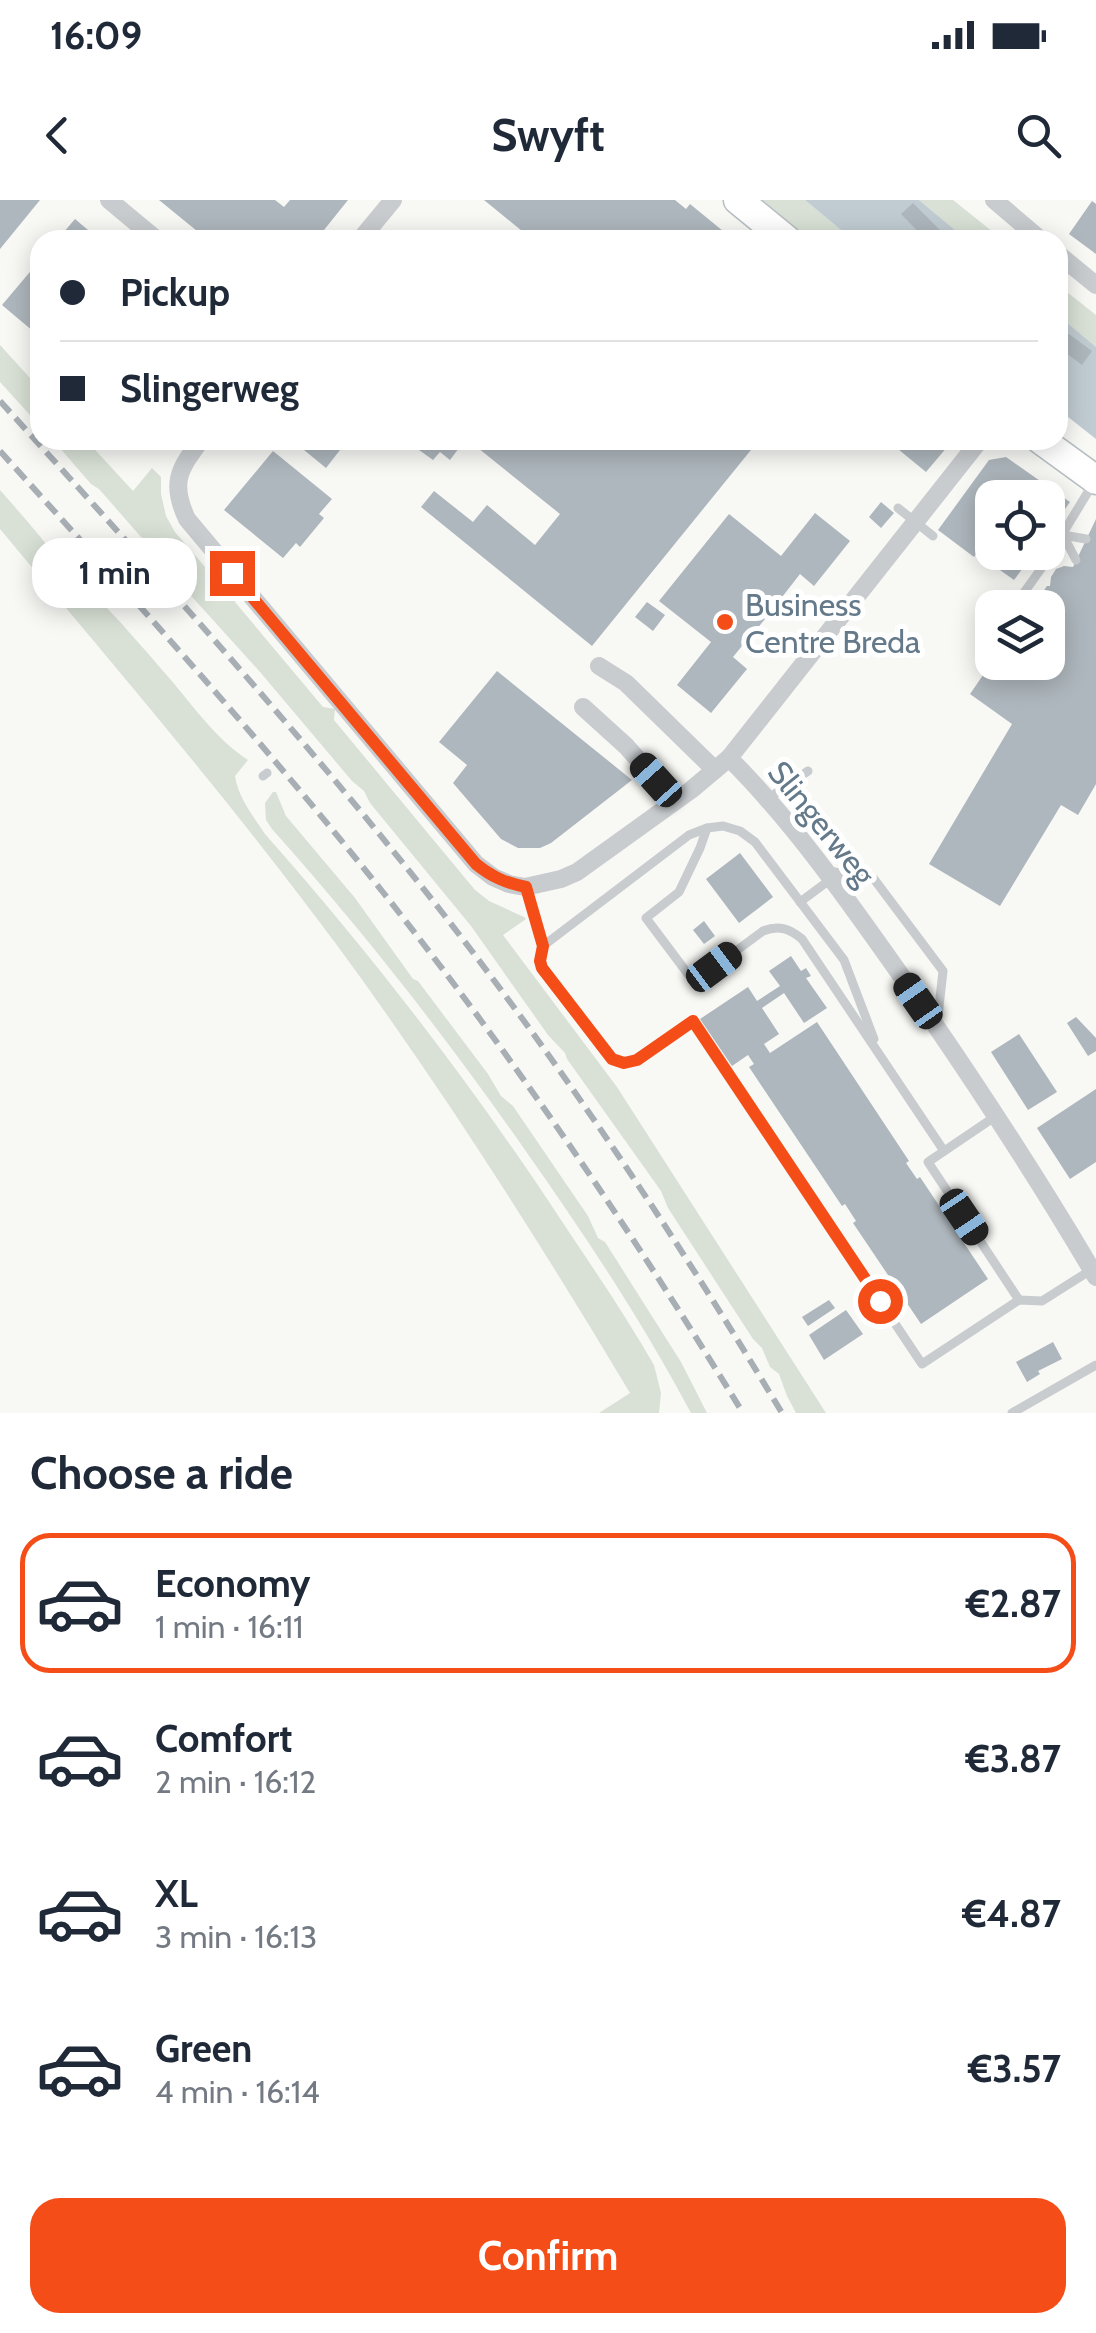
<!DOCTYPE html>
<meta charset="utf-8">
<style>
:root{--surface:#fff;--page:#f6f6f7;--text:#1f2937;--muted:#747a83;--line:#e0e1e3;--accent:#f54d18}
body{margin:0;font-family:Cabin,sans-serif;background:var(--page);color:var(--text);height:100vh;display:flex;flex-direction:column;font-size:38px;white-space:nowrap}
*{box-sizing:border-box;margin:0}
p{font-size:32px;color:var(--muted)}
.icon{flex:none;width:55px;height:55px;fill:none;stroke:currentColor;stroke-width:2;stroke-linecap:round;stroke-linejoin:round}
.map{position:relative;height:1213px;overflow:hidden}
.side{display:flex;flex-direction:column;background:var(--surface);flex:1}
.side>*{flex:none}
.hud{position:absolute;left:30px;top:30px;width:1038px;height:220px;border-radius:30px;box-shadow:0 5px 25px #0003;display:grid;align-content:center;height:220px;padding:0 30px;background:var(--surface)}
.fabs{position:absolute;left:975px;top:280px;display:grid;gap:20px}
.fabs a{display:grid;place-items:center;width:90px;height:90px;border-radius:20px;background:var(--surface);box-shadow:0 5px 25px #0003;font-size:50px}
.end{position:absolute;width:45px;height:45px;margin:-22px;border:12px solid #f54d18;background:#fff;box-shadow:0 0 0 5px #fff}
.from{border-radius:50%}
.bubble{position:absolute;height:70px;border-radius:30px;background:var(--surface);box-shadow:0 5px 25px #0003;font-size:32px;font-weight:800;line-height:70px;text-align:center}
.car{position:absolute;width:30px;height:60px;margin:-30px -15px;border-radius:12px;box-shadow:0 0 8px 2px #0007;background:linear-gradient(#222 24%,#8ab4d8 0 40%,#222 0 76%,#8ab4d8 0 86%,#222 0)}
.hud b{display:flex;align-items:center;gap:35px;height:95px;font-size:38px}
.hud b+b{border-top:2px solid var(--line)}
.hud i{width:25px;height:25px;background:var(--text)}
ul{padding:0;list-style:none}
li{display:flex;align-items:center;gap:30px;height:140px;margin:0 20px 15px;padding:0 10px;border:5px solid transparent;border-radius:30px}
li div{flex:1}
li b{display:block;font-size:38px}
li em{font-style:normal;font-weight:800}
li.current{border-color:var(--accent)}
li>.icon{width:90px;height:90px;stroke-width:1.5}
h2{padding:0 30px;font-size:45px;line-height:120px}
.cta{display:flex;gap:20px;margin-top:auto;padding:20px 30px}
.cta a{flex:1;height:115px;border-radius:30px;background:var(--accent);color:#fff;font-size:40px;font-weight:800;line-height:115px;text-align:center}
.status{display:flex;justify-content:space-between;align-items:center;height:70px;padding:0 50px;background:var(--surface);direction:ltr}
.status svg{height:28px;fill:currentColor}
header{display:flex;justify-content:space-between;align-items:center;height:130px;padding:0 30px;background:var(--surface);font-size:45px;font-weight:800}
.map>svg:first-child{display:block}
</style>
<div class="status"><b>16:09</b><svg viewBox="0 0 49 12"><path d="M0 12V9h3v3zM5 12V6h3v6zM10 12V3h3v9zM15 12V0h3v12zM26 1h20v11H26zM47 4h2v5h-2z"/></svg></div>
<header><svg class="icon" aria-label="back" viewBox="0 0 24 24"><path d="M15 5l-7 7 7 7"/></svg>Swyft<svg class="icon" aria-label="search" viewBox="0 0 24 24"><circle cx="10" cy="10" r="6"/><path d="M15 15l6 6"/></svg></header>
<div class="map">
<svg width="1096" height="1213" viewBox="0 0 1096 1213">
<rect width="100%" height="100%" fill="#f8f8f5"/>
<g fill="#d9e1d6">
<polygon points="762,0 805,0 853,40 810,40"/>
<polygon points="919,0 953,0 1003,40 967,40"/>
<polygon points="1058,85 1096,115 1096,147 1058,115"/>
<polygon points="0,145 40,189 40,226 0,182"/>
<polygon points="53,240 86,240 133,291 152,268 161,277 161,294 166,316 175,332 224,389 234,390 236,392 235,402 323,507 335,509 334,520 475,690 489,701 524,717 526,719 503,735 617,887 826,1213 796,1213 787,1196 779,1174 770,1167 762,1148 753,1139 668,1008 661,991 567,859 565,853 548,835 471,726 370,603 364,591 352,581 260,472 155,356 151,344 141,337 99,289 91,284"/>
<path d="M0,290C22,315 44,340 63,366C69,374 68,370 75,376C81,381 84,388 89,394C94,400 101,402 107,408C126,428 145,450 163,471C191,502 213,537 248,560L235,576C238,597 253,616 265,634C375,758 476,890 567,1029C597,1074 627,1118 654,1165L661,1193L659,1213H599L630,1193C539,1041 444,891 339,748C232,603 115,467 0,329Z"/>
<path d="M273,592H276L286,616L355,698L413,779L418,781L488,874L501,896L513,906L588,1016L598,1038L605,1042L681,1162L707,1213H691C642,1121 585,1035 525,950C446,837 364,732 272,629L266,620L265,603Z"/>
</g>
<g fill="#c1ccd2">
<polygon points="805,0 919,0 967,40 853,40"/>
<polygon points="1058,115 1096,147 1096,239 1058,209"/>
</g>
<g fill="#aeb7bd">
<polygon points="0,0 40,0 0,49"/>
<polygon points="159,0 275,0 284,7 290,0 348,0 316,40 208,40"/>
<polygon points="484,0 675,0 686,9 690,4 734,40 657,40 652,37 650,40 533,40"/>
<polygon points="1092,1 1096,4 1096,54 1069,34"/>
<polygon points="913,3 950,40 926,40 901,14"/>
<polygon points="75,19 100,40 57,40"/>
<polygon points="40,60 40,137 2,105"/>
<polygon points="1058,126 1092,151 1082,165 1058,147"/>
<polygon points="313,240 328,240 340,250 326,268 304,250"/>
<polygon points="405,240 465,240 450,260 440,252 433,260"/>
<polygon points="468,240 749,240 755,245 592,446 421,307 434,291 473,322 487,305 535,345 560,314"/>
<polygon points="887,240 953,240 926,272"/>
<polygon points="273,251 332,299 319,314 324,318 300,347 296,343 283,358 224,310"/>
<polygon points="1006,257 1070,302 1048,333 1048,298 992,298 992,331 974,357 938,330 989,260"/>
<polygon points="881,302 894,313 881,328 869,317"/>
<polygon points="815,313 850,341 814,386 800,374 743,447 742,446 733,457 747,469 711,513 677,485 711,442 659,401 729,314 781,356"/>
<polygon points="1096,319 1096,584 1078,615 1061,605 1000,706 929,664 1012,524 970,494 992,462 1048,462 1048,408 1032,408 1047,386 1050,386 1051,377 1056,369 1064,366 1073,367"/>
<polygon points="1008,352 1019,352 1029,360 1014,380 997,368"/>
<polygon points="647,402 665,415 653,431 635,417"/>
<polygon points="497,471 632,580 551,643 540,648 518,648 501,639 453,583 467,565 439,542"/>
<polygon points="740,653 773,697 739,723 706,679"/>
<polygon points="704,721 715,736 704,744 693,730"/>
<polygon points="791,756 801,771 806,768 811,776 806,778 827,808 804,823 784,793 762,808 779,834 764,844 770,853 817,822 909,961 906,963 917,979 920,977 988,1079 921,1124 853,1023 856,1021 845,1004 842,1006 749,867 754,864 748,855 732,866 700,819 748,787 757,801 780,786 769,771"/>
<polygon points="1076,817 1096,838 1096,851 1088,856 1067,823"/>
<polygon points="1019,834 1057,892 1028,910 991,852"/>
<polygon points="1096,889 1096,962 1070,979 1037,928"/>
<polygon points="829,1100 835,1108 808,1126 802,1117"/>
<polygon points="846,1110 863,1134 824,1160 809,1135"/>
<polygon points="1053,1142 1062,1159 1038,1171 1040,1174 1027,1182 1016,1162"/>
</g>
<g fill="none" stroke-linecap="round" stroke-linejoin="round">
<g stroke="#b7bec2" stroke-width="31">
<g id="secondary">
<polyline points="738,0 787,40"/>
<polyline points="1041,240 1096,280"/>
</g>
</g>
<g stroke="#c8cccf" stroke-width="9">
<polyline points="898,308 933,336"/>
<polyline points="1063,335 1076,360"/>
<polyline points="1063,335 1086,339"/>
<polyline points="1013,408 1043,366 1094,282"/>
<polyline points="981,451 992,436"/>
<polyline points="263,576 267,573"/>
<polyline points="769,598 808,571"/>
<path d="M707,628L700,648L679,692L646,718L694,782L763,731C778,725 789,728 802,739L944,951"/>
<polyline points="829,671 874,679 943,771 937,825"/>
<polyline points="525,687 543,746 540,761 543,768 608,855 617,862 631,862 693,821 922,1164 1019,1100 1042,1101 1091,1070"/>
<polyline points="800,702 831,679"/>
<polyline points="543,746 689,635 707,628 723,626 740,631 755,642 844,760 874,839"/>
<polyline points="996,916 928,962 1019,1100"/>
<polyline points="1012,1213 1096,1165"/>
</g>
<g stroke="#c8cccf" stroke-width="18">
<polyline points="109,0 157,40"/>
<polyline points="994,0 1041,40"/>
<polyline points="360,40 393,0"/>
<polyline points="1058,54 1096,85"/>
<path d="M201,240C179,269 170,283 187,319L476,664L493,677L509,684L525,687L561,679L577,672L691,590L729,558C794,623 847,699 900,774C969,873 1035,973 1096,1077"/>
<polyline points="599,466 626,483 715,570"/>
<polyline points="583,507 626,546 675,601"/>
<polyline points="729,558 980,240"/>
</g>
<use href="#secondary" stroke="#fff" stroke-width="28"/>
<g stroke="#a7aeb4" stroke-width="6" stroke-dasharray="15 8" stroke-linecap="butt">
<path d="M0,201C151,368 302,534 441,711C566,871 678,1040 782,1213"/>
<path d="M0,251C130,395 261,539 382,691C514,857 632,1032 743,1213"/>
</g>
</g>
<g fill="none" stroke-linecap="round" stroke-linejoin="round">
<path stroke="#f54d18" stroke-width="12" d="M232,373L476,664C492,677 506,683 526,687L543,746L540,761L542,768L612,859L624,863L637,860L693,821L880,1101"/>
</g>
<circle fill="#f54d18" stroke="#fff" stroke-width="4" cx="725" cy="422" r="10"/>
<g text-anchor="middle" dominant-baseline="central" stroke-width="10" stroke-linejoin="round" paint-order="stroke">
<g font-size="32" fill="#647989" stroke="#fff" text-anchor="start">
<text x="745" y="404">Business<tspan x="745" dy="37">Centre Breda</tspan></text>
</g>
<g font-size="32" fill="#647989" stroke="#fff">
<text transform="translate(822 623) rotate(51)">Slingerweg</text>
</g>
</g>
</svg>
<div class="fabs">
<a><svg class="icon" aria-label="locate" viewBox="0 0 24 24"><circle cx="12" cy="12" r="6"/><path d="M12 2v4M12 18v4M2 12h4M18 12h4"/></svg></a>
<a><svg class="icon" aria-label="layers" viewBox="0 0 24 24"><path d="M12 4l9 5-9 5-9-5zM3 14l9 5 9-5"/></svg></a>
</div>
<i class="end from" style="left:880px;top:1101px"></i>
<i class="end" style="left:232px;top:373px"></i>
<div class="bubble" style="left:32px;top:338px;width:165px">1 min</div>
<i class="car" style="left:656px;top:580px;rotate:318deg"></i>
<i class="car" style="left:714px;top:767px;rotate:53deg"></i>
<i class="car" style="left:918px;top:801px;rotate:325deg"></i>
<i class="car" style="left:964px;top:1017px;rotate:146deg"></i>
<div class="hud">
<b><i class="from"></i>Pickup</b>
<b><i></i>Slingerweg</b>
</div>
</div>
<section class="side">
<h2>Choose a ride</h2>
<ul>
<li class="current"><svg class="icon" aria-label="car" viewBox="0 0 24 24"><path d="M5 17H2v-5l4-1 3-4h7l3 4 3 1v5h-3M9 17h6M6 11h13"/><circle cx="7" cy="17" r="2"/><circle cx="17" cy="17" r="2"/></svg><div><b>Economy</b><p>1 min · 16:11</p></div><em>€2.87</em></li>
<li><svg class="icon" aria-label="car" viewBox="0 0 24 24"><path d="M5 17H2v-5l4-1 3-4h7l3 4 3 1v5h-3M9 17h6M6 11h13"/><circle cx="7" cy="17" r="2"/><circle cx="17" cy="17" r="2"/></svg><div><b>Comfort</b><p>2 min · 16:12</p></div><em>€3.87</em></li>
<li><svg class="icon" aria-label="car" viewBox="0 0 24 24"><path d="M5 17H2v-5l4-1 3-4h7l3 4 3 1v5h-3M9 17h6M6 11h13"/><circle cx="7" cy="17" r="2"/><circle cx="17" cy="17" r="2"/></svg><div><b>XL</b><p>3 min · 16:13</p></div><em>€4.87</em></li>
<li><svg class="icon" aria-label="car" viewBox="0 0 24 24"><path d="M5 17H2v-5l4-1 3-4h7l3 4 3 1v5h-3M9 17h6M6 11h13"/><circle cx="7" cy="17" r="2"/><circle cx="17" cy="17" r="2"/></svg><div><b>Green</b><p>4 min · 16:14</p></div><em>€3.57</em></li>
</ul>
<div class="cta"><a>Confirm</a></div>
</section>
